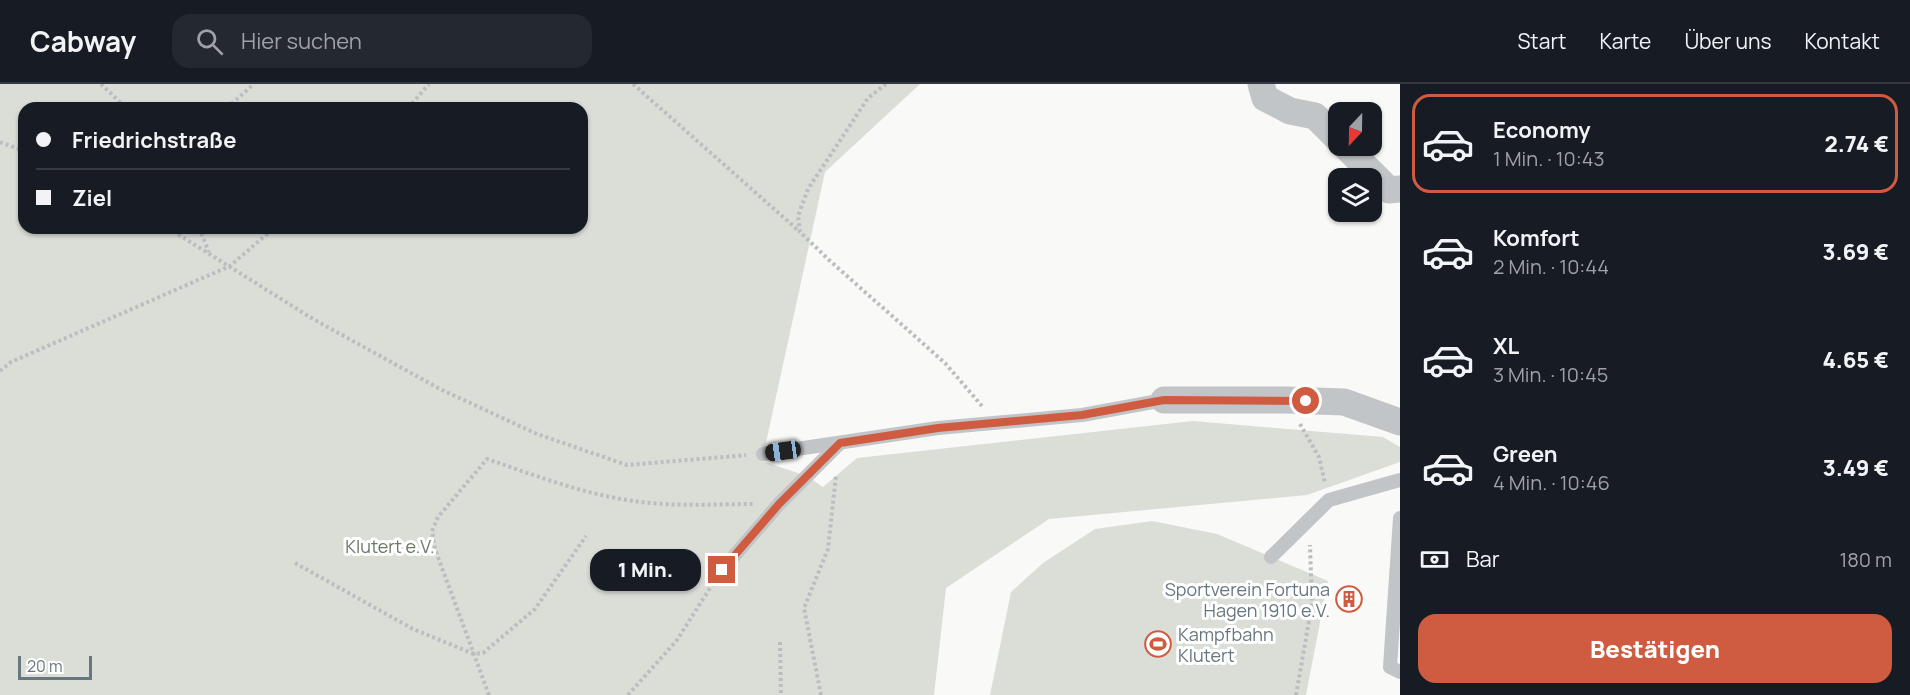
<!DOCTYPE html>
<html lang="de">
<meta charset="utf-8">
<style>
:root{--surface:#171b24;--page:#242831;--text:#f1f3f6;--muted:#9ea1a6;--line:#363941;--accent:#cf5c41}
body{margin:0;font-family:Manrope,sans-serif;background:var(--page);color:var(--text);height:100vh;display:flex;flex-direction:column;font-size:22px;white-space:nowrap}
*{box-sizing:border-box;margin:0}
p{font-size:20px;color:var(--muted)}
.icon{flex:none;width:33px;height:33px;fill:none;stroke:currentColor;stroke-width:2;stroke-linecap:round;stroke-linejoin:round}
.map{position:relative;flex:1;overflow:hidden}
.side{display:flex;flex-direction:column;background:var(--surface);width:510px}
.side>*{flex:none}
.guide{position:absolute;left:18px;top:18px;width:570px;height:132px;border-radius:18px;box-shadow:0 2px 4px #0004;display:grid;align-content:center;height:132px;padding:0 18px;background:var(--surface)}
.needle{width:39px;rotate:202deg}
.buttons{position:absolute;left:1328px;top:18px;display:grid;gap:12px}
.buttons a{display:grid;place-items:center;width:54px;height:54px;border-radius:12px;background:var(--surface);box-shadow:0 2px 4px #0004;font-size:30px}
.scale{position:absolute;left:18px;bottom:15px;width:74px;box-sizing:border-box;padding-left:6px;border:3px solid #67767f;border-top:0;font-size:16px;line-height:21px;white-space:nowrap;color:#67767f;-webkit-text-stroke:4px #fff;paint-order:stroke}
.end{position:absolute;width:27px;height:27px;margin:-14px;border:8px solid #cf5c41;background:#fff;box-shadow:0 0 0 3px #fff}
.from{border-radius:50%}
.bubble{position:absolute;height:42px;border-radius:18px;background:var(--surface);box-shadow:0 2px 4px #0004;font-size:20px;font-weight:800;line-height:42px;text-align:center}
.car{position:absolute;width:18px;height:36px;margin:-18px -9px;border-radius:8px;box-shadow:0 0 4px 2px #0007;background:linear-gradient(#222 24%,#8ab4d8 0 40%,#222 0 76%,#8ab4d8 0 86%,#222 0)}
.guide b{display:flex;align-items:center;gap:21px;height:57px;font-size:22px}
.guide b+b{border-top:2px solid var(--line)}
.guide i{width:15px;height:15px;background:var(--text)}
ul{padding:10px 0 0;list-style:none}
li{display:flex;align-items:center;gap:18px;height:99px;margin:0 12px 9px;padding:0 6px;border:3px solid transparent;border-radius:18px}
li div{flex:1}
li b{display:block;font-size:22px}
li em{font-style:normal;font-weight:800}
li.active{border-color:var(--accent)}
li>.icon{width:54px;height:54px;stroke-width:1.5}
.pay{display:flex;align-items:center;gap:15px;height:66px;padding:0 18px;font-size:22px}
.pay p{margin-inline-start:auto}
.cta{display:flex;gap:12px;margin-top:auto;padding:12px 18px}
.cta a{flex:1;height:69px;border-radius:18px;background:var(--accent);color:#fff;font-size:24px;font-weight:800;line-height:69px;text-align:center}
header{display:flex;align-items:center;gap:36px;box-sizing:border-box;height:84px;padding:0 30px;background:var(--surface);border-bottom:2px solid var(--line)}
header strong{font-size:28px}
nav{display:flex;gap:33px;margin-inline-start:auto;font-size:21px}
.search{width:420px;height:54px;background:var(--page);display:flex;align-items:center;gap:15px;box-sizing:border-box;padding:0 21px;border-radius:18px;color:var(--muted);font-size:22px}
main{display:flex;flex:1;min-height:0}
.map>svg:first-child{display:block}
</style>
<header>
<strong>Cabway</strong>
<div class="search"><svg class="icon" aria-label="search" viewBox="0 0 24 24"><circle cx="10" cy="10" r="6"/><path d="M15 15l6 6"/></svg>Hier suchen</div>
<nav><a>Start</a><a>Karte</a><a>Über uns</a><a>Kontakt</a></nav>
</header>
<main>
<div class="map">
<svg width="1400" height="611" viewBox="0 0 1400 611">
<rect width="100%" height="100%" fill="#f9f9f7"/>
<g fill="#daded7" fill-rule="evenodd">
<path d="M0,0H920L825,88L762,377L807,392L823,403L857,374L1193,337L1383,353L1400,363V378L1307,411L1049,435L946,504L934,611H0ZM24,24H582V144H24Z"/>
<polygon points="1152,437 1217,450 1328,497 1306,611 990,611 1011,508 1043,479 1095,445"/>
</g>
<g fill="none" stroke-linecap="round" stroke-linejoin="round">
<g stroke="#bbbec0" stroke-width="4" stroke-dasharray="3 3" stroke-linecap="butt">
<polyline points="101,0 126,24"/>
<polyline points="633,0 800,148"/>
<polyline points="886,0 868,14 808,105 798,132 800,148 829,176 945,279 982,322"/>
<polyline points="227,24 254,0"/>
<polyline points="408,24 429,0"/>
<polyline points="0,58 24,67"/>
<polyline points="168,144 313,235 440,305 537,350 627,381 746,371"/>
<polyline points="199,144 209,168"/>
<polyline points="0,287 11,278 230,182 274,144"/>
<polyline points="1300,340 1319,373 1325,399"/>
<polyline points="295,479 413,545 474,570 483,569 535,525 586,452"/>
<polyline points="780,558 781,611"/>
<path d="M489,611L435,465L432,447L438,433L487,375C534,391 583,410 634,417C672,423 715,420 754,420"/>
<polyline points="628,611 677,556 712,501"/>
<polyline points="821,611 804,524 828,465 836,391"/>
<polyline points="1296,611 1312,520 1310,461"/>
</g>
<g stroke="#c1c5c8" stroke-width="14">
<polyline points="763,370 938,344 1082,331 1164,316"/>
<polyline points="1400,434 1390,583 1400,588"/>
<polyline points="1271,473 1329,416 1400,396"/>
<polyline points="722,486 779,420 840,359"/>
</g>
<g stroke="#c1c5c8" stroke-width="27">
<polyline points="1261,0 1265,14 1290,27 1315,32 1338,55"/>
<polyline points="1345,62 1389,106 1400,105"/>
<polyline points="1164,316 1287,316 1344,318 1400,338"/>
</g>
</g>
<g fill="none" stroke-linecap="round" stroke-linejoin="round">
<polyline stroke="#cf5c41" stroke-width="8" points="722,486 779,420 840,359 938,344 1082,331 1164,316 1306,317"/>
</g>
<defs>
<g id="building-ring" transform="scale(1.35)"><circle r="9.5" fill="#fff" stroke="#cf5c41" stroke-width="1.5"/><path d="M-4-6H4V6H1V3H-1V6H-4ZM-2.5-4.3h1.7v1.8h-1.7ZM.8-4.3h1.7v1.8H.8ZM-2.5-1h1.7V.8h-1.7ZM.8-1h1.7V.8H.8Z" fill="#cf5c41"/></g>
<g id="stadium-ring" transform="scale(1.35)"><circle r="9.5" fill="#fff" stroke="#cf5c41" stroke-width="1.5"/><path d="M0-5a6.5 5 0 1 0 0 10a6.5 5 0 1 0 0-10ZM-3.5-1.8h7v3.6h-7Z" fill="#cf5c41"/></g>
</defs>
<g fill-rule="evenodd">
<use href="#building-ring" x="1349" y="515"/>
<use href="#stadium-ring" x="1158" y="560"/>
</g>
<g text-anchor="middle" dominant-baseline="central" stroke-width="6" stroke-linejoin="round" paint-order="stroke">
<g font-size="18" fill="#6a7866" stroke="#fff">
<text x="390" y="462">Klutert e.V.</text>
</g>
<g font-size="18" fill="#67767f" stroke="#fff" text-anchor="end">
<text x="1330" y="505">Sportverein Fortuna<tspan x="1330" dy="21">Hagen 1910 e.V.</tspan></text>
<text x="1178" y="550" text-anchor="start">Kampfbahn<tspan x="1178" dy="21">Klutert</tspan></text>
</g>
</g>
</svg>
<div class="buttons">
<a><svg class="needle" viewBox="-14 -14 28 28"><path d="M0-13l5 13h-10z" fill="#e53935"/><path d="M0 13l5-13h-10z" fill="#9ea1a6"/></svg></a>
<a><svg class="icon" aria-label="layers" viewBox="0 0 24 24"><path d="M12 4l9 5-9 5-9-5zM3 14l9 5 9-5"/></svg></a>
</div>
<div class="scale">20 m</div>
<i class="end from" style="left:1306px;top:317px"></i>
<i class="end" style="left:722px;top:486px"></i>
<div class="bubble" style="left:590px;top:465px;width:111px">1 Min.</div>
<i class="car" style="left:783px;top:367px;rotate:262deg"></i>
<div class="guide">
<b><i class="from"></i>Friedrichstraße</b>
<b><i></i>Ziel</b>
</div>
</div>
<section class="side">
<ul>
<li class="active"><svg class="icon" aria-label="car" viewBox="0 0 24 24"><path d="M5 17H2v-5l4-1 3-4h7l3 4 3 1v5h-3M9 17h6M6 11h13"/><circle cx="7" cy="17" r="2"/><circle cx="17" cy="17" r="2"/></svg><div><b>Economy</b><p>1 Min. · 10:43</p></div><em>2.74 €</em></li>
<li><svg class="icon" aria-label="car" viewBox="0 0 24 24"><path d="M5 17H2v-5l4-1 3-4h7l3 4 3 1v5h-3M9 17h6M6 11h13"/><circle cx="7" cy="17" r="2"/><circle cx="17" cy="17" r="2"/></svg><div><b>Komfort</b><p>2 Min. · 10:44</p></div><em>3.69 €</em></li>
<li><svg class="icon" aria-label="car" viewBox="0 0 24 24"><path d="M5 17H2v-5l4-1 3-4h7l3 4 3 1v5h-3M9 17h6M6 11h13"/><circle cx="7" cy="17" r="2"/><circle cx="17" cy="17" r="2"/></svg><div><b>XL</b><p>3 Min. · 10:45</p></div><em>4.65 €</em></li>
<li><svg class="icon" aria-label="car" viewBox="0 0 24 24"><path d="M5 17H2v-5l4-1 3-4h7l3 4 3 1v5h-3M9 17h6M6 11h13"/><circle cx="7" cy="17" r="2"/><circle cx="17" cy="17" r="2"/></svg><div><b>Green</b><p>4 Min. · 10:46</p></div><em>3.49 €</em></li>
</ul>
<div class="pay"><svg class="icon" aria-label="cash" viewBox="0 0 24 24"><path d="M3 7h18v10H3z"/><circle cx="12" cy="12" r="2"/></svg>Bar<p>180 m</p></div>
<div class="cta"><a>Bestätigen</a></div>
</section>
</main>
